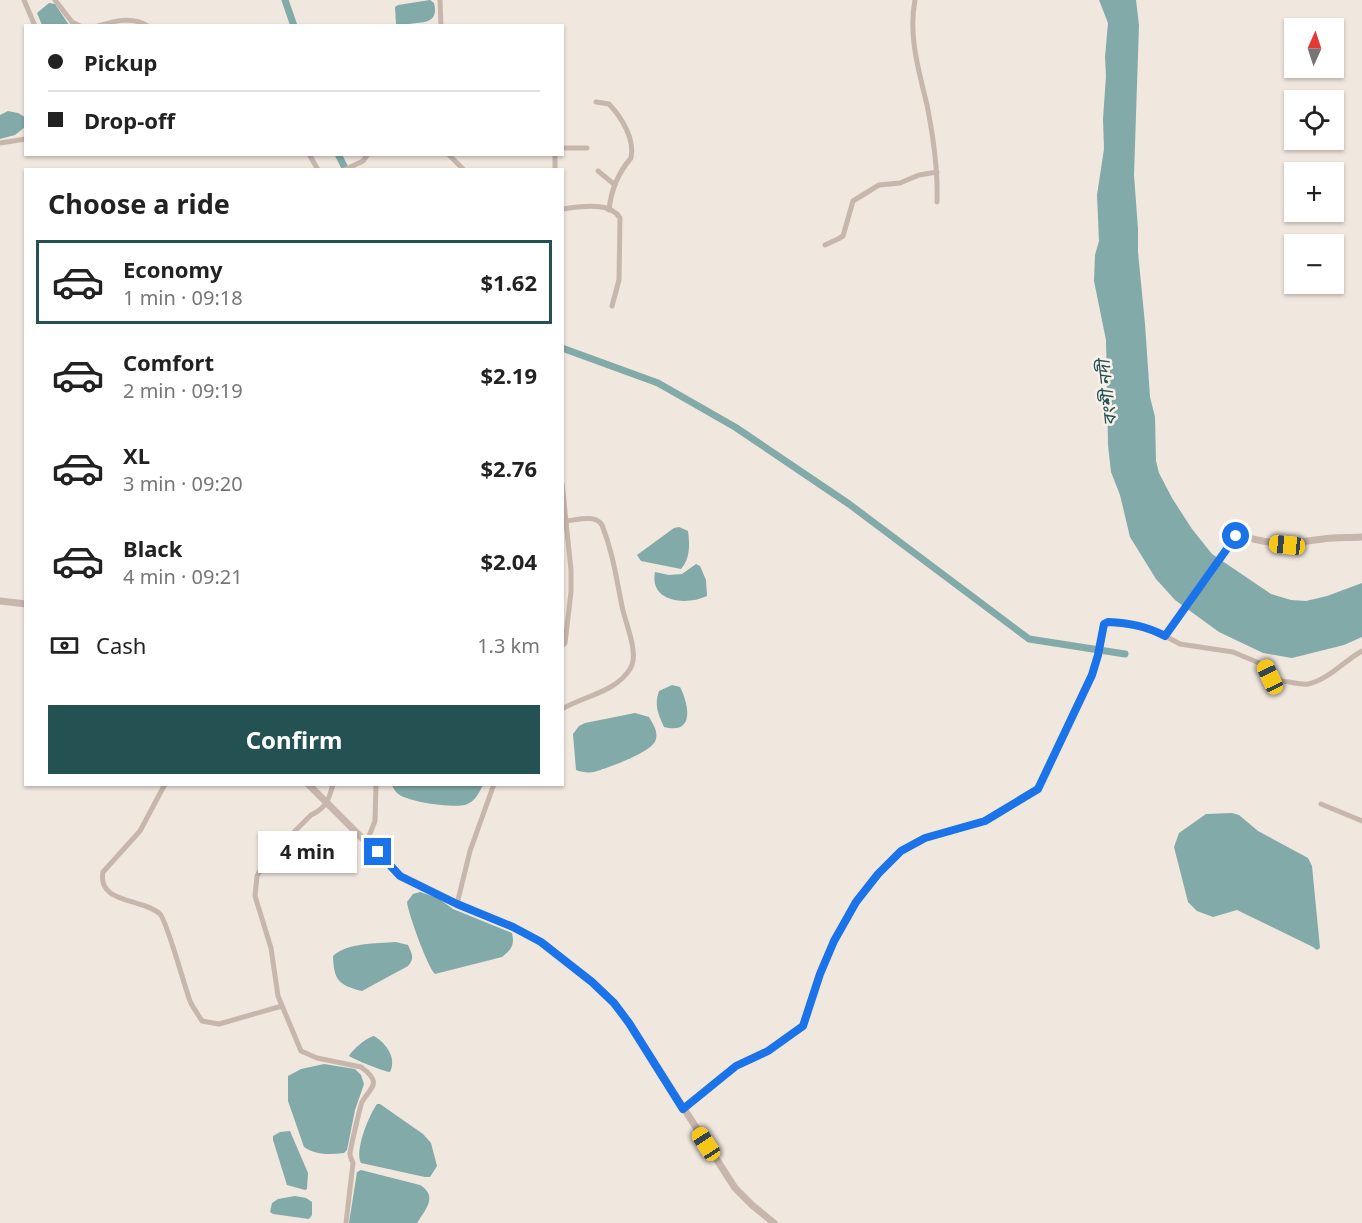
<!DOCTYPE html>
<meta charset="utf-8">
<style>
:root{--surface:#fff;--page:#f2f2f2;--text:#222;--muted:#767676;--line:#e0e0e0;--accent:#245252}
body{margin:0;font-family:"Noto Sans","Noto Sans Bengali",sans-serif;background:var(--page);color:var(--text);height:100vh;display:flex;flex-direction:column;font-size:22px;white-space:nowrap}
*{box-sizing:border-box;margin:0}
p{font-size:20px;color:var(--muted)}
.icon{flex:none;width:33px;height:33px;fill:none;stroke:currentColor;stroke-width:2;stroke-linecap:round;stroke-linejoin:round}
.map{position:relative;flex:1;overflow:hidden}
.sheet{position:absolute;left:24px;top:168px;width:540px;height:618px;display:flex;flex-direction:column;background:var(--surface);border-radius:0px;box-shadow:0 2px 4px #0004}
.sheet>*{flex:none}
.guide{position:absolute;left:24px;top:24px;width:540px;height:132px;border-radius:0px;box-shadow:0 2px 4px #0004;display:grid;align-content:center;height:132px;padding:0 24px;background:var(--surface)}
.needle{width:39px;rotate:3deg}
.controls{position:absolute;left:1284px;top:18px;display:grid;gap:12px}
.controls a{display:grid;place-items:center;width:60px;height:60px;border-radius:0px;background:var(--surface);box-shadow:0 2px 4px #0004;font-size:30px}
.end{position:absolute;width:27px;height:27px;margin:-14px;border:8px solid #1a73e8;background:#fff;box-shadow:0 0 0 3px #fff}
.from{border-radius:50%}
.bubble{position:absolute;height:42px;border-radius:0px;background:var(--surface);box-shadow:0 2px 4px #0004;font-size:20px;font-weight:700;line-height:42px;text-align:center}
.car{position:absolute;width:18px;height:36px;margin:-18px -9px;border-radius:8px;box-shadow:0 0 4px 2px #0007;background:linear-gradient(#f5c518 24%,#345 0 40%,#f5c518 0 76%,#345 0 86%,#f5c518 0)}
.guide b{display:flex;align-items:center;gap:21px;height:57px;font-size:22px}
.guide b+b{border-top:2px solid var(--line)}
.guide i{width:15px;height:15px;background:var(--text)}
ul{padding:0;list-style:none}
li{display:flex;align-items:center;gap:18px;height:84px;margin:0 12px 9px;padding:0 12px;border:3px solid transparent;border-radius:0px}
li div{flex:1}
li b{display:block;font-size:22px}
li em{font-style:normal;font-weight:700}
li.selected{border-color:var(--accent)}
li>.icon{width:54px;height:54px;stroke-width:1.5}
h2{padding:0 24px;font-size:27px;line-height:72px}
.pay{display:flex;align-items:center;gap:15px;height:66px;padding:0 24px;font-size:22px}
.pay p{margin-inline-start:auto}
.action{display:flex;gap:12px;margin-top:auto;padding:12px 24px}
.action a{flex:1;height:69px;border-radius:0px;background:var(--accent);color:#fff;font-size:24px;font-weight:700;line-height:69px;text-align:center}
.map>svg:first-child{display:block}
</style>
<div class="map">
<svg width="1362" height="1223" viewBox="0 0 1362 1223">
<rect width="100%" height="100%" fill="#f0e7df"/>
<g fill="#81aaa9">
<path d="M430,0L434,3C438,19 430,22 416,23C409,24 403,25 396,24L395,7L398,5Z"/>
<polygon points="1099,0 1136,0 1139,25 1134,175 1138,229 1138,252 1145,324 1150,397 1155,417 1156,461 1159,473 1172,498 1192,529 1212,554 1271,594 1291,600 1306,601 1327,596 1362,583 1362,637 1344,645 1292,658 1263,653 1219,632 1175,600 1156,579 1130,537 1120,495 1111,472 1108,445 1106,340 1094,281 1095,255 1099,241 1097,195 1104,149 1103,119 1106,76 1105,57 1108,23"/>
<polygon points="49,3 55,4 69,25 42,25 37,13"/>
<polygon points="8,111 18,113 25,117 25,127 15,135 0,139 0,115"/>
<path d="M679,527L688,531C690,545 690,559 681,569L641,561L637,555L674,528Z"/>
<path d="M696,564L700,566L706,580L707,596C686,606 649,602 655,572L669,575L682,574Z"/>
<path d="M672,685L680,687C689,705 695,735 664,727C658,714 654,705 659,691Z"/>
<path d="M635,713L649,717C653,724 658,731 656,739C654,752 607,768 594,772C588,773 581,772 576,770L573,734L579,726L585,723Z"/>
<path d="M392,785H483C479,793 475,802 465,805C452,808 406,802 397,793C394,790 393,787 392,785Z"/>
<polygon points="1232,813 1239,815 1258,831 1308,858 1312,866 1320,948 1317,950 1313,947 1237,910 1213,917 1197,911 1188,902 1174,847 1179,833 1206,814"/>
<path d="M420,892L438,898L453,909L512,933C515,945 511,950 502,957L435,974C428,968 408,913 407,902L413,894Z"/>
<path d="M396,942L408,945C412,954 415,958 408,966L362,991C338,985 334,980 333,956C348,942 376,944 396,942Z"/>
<path d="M374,1036C386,1043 397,1058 390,1072C385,1072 353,1059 349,1056C352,1050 367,1037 374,1036Z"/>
<path d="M324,1064L355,1069L361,1075L364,1084L355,1110L347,1150L344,1153C330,1155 315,1155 304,1147L288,1101V1076L301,1069Z"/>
<path d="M377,1104H380L423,1134L431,1143L437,1166L430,1177H425L361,1163C354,1151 369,1115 377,1104Z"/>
<polygon points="290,1131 308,1173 307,1189 305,1190 287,1185 273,1140 273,1136 280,1132"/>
<path d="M361,1170L420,1185C438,1196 426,1209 417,1223H349L357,1172Z"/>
<polygon points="295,1196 306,1198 312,1202 312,1215 309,1219 273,1214 270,1212 272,1203 278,1199"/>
</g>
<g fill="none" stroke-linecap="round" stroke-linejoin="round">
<g stroke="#81aaa9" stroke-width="7">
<polyline points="285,0 294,26"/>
<polyline points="338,154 346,170"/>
<polyline points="562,348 658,383 735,427 849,504 1029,639 1125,654"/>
</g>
<g stroke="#c7b6ac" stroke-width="5">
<polyline points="24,0 35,26"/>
<polyline points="55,0 72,22 80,26"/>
<polyline points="440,0 441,26"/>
<path d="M915,0C908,36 919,71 927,105C933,135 938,172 937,202"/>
<path d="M98,26C114,21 132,16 148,26"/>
<path d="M596,102L609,104C622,118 635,139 631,158C618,173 611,190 609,210"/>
<polyline points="0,143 26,139"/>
<polyline points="562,148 587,148"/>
<polyline points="309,154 318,170"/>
<polyline points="448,154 464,170"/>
<polyline points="344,170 363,161 368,154"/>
<polyline points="555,170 555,154"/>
<polyline points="598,171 615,185"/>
<path d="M562,209C579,207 610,201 620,218L619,280L612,306"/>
<polyline points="825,245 838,239 843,236 853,201 879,185 900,183 919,175 937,172"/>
<polyline points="562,483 571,570 571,592 565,643 562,646"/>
<path d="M1165,636L1180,644L1233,652L1264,665C1270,678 1274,681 1289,682C1295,683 1302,685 1308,684C1328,680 1344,661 1362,651"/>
<path d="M562,709C584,696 616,692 630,669C640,654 625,623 622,606C616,577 613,553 602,525C595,514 578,520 566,521"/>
<path d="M165,784L140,831L103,872C97,904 143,898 160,914C167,921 184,985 190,1001C193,1008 198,1014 202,1021L219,1024L282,1006"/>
<path d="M333,784C329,800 326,808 311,815L266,860L257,876L255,896L271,948L278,996L301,1051L317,1058L361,1067C383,1083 371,1087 362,1102C360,1107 350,1150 350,1154C350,1157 352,1160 353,1163L346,1223"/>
<polyline points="1321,804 1362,821"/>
<polyline points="367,841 375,821 376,784"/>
<polyline points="457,904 470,851 494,784"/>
</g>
<g stroke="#c7b6ac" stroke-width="7">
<polyline points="0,601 26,604"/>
<polyline points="308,784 400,876 457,904 513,927 541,942 592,982 614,1003 629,1023 735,1188 752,1205 774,1223"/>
<path d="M683,1109L736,1066L768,1051L803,1026L820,973L834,941L856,902L878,874L901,851L925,838L985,821L1038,789L1092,674L1098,655L1104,624L1108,622C1128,623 1146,626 1165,636L1238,534C1272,547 1289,543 1323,539C1336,537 1349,538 1362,537"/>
</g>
</g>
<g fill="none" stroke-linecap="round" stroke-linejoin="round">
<path stroke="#1a73e8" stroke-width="8" d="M378,852L400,876L457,904L513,927L541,942L592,982L614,1003L629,1023L683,1109L736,1066L768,1051L803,1026L820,974L834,941L856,902L878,874L901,851L925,838L985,821L1038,789L1092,675L1098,655L1104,624L1108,622C1129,623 1146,626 1165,636L1236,536"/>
</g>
<g text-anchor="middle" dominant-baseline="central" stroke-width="5" stroke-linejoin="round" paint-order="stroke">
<g font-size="18" font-style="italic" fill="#245252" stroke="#f8f1ea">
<text transform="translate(1106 393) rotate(-96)">বংশী নদী</text>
</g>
</g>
</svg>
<div class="controls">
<a><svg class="needle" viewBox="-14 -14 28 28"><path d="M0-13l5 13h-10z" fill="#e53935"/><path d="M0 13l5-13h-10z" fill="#767676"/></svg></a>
<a><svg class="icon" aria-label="locate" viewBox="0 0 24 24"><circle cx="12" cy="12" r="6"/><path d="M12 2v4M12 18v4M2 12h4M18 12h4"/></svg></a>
<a>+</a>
<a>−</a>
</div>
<i class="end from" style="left:1236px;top:536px"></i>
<i class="end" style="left:378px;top:852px"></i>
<div class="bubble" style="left:258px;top:831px;width:99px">4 min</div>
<i class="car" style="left:1287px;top:545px;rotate:276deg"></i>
<i class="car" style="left:1270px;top:677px;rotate:335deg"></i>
<i class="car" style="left:706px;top:1144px;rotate:327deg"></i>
<div class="guide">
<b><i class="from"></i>Pickup</b>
<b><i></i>Drop-off</b>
</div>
<section class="sheet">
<h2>Choose a ride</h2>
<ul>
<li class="selected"><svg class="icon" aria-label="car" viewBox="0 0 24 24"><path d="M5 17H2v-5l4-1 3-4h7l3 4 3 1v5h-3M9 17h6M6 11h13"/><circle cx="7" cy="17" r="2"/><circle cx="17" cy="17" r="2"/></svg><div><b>Economy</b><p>1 min · 09:18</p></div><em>$1.62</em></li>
<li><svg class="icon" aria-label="car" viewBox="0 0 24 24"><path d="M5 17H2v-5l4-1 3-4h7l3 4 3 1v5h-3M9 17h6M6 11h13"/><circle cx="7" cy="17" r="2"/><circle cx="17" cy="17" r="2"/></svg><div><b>Comfort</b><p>2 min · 09:19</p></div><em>$2.19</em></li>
<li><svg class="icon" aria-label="car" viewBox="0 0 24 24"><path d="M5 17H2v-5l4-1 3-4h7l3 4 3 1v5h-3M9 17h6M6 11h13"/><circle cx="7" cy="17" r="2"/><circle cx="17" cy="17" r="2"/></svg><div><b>XL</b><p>3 min · 09:20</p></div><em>$2.76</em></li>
<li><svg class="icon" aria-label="car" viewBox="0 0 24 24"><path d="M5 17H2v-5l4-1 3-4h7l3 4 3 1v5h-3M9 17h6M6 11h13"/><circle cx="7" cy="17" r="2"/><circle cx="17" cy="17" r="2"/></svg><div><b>Black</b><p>4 min · 09:21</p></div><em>$2.04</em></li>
</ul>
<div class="pay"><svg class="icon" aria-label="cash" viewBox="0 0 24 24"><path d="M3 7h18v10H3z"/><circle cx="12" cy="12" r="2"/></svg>Cash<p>1.3 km</p></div>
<div class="action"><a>Confirm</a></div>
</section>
</div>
